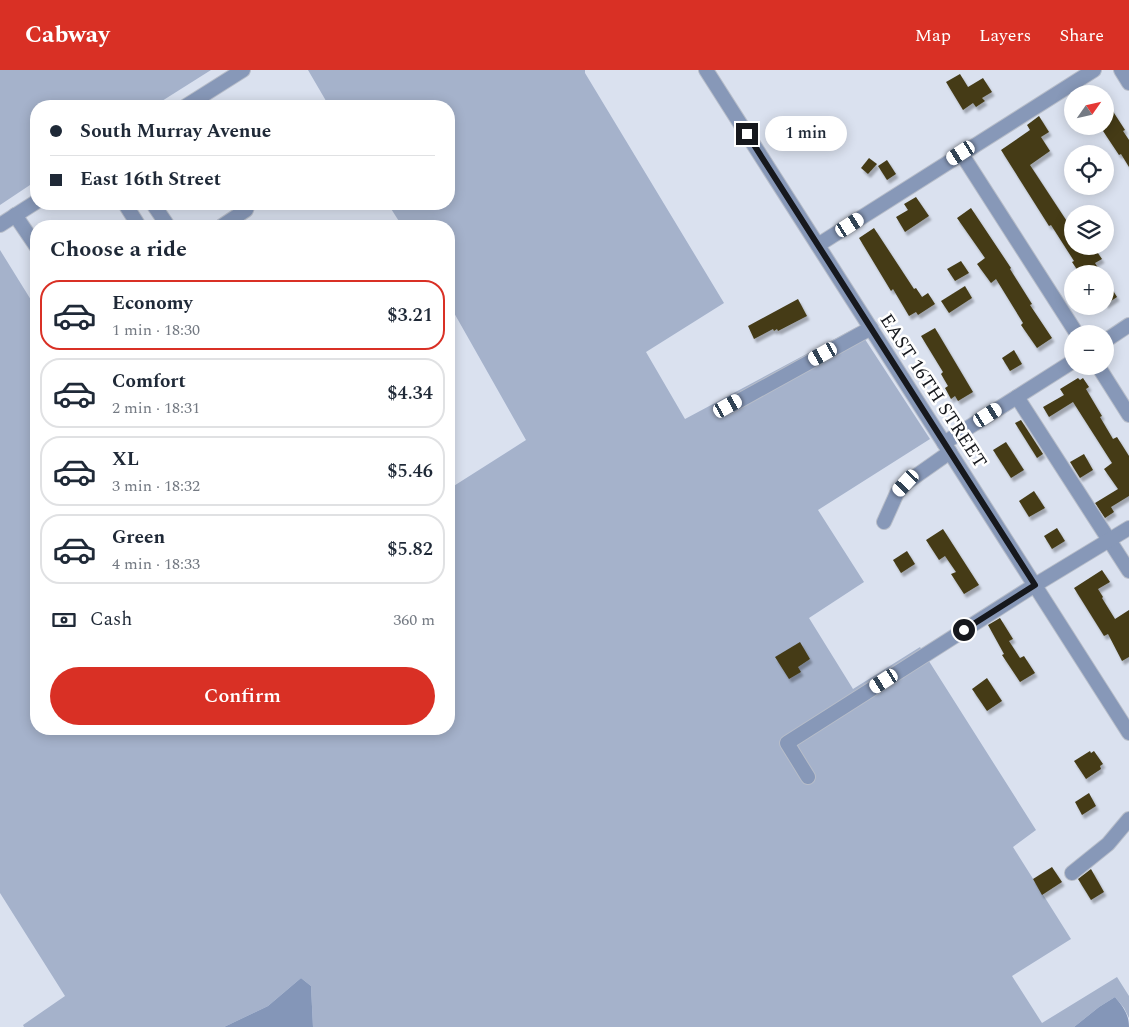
<!DOCTYPE html>
<meta charset="utf-8">
<style>
:root{--surface:#fff;--page:#f2f2f3;--text:#1f2937;--muted:#747a83;--line:#e0e1e3;--accent:#d93025}
body{margin:0;font-family:Spectral,serif;background:var(--page);color:var(--text);height:100vh;display:flex;flex-direction:column;font-size:19px;white-space:nowrap}
*{box-sizing:border-box;margin:0}
p{font-size:16px;color:var(--muted)}
.icon{flex:none;width:28px;height:28px;fill:none;stroke:currentColor;stroke-width:2;stroke-linecap:round;stroke-linejoin:round}
.map{position:relative;flex:1;overflow:hidden}
.panel{position:absolute;left:30px;top:150px;width:425px;height:515px;display:flex;flex-direction:column;background:var(--surface);border-radius:20px;box-shadow:0 2px 12px #0003}
.panel>*{flex:none}
.guide{position:absolute;left:30px;top:30px;width:425px;height:110px;border-radius:20px;box-shadow:0 2px 12px #0003;display:grid;align-content:center;height:110px;padding:0 20px;background:var(--surface)}
.needle{width:32px;rotate:56deg}
.tools{position:absolute;left:1064px;top:15px;display:grid;gap:10px}
.tools a{display:grid;place-items:center;width:50px;height:50px;border-radius:50%;background:var(--surface);box-shadow:0 2px 12px #0003;font-size:25px}
.end{position:absolute;width:22px;height:22px;margin:-11px;border:6px solid #16181d;background:#fff;box-shadow:0 0 0 2px #fff}
.from{border-radius:50%}
.bubble{position:absolute;height:35px;border-radius:18px;background:var(--surface);box-shadow:0 2px 12px #0003;font-size:16px;font-weight:600;line-height:35px;text-align:center}
.car{position:absolute;width:15px;height:30px;margin:-15px -8px;border-radius:6px;box-shadow:0 0 4px 1px #0007;background:linear-gradient(#fff 24%,#345 0 40%,#fff 0 76%,#345 0 86%,#fff 0)}
.guide b{display:flex;align-items:center;gap:18px;height:48px;font-size:19px}
.guide b+b{border-top:1px solid var(--line)}
.guide i{width:12px;height:12px;background:var(--text)}
ul{padding:0;list-style:none}
li{display:flex;align-items:center;gap:15px;height:70px;margin:0 10px 8px;padding:0 10px;border:2px solid var(--line);border-radius:20px}
li div{flex:1}
li b{display:block;font-size:19px}
li em{font-style:normal;font-weight:600}
li.on{border-color:var(--accent)}
li>.icon{width:45px;height:45px;stroke-width:1.5}
h2{padding:0 20px;font-size:22px;line-height:60px}
.pay{display:flex;align-items:center;gap:12px;height:55px;padding:0 20px;font-size:19px}
.pay p{margin-inline-start:auto}
.action{display:flex;gap:10px;margin-top:auto;padding:10px 20px}
.action a{flex:1;height:58px;border-radius:30px;background:var(--accent);color:#fff;font-size:20px;font-weight:600;line-height:58px;text-align:center}
header{display:flex;align-items:center;gap:30px;box-sizing:border-box;height:70px;padding:0 25px;background:var(--accent);color:#fff}
header strong{font-size:24px}
nav{display:flex;gap:28px;margin-inline-start:auto;font-size:18px}
.map>svg:first-child{display:block}
</style>
<header>
<strong>Cabway</strong>
<nav><a>Map</a><a>Layers</a><a>Share</a></nav>
</header>
<div class="map">
<svg width="1129" height="957" viewBox="0 0 1129 957">
<defs>
<filter id="shadow"><feDropShadow dx="2.5" dy="4" stdDeviation="1" flood-color="#0004"/></filter>
</defs>
<rect width="100%" height="100%" fill="#dae1ef"/>
<g fill="#a5b2cb">
<polygon points="0,0 211,0 154,36 36,36 36,111 0,135"/>
<polygon points="308,0 585,0 585,3 724,233 646,282 685,349 857,257 930,369 818,440 864,512 809,548 853,619 920,577 1036,760 1013,777 1071,869 1012,906 1042,953 1117,907 1129,926 1129,948 1124,938 1115,927 1099,937 1074,957 313,957 311,916 301,908 268,936 224,957 24,957 23,955 65,926 0,823 0,180 36,238 36,659 449,659 449,419 526,370 449,234 449,156 402,156 388,134 449,134 449,36 329,36"/>
</g>
<g fill="#8496b8">
<polygon points="301,908 311,916 313,957 224,957 268,936"/>
<path d="M1115,927C1123,937 1129,944 1129,957H1074L1099,937Z"/>
</g>
<g fill="#443b17" filter="url(#shadow)">
<polygon points="960,4 968,17 983,8 992,22 982,28 985,31 976,37 973,33 963,40 946,12"/>
<polygon points="1105,29 1125,60 1123,61 1129,70 1129,97 1121,84 1119,85 1103,61 1105,59"/>
<polygon points="1039,46 1049,62 1041,67 1050,81 1030,95 1072,159 1072,176 1093,176 1102,189 1095,193 1102,204 1080,204 1072,192 1074,191 1051,155 1049,156 1001,80 1030,60 1027,55"/>
<polygon points="869,88 877,94 868,104 861,98"/>
<polygon points="887,90 896,104 887,110 878,96"/>
<polygon points="916,127 929,146 905,162 896,147 908,140 904,134"/>
<polygon points="971,138 1011,198 1010,199 1032,234 1030,235 1052,268 1037,278 1021,255 1023,253 996,209 991,213 977,194 985,188 957,148"/>
<polygon points="874,158 914,219 916,218 922,227 928,223 935,234 918,245 916,242 909,246 893,219 891,221 859,168"/>
<polygon points="961,191 969,203 955,211 947,199"/>
<polygon points="1105,208 1117,227 1105,235"/>
<polygon points="965,216 972,228 949,243 941,231"/>
<polygon points="798,229 807,246 778,261 777,259 774,261 773,259 754,269 748,256"/>
<polygon points="935,258 973,322 958,331 955,326 951,329 945,318 948,316 941,304 943,302 921,266"/>
<polygon points="1014,280 1022,294 1010,301 1002,288"/>
<polygon points="1078,308 1080,310 1083,308 1089,317 1086,319 1102,346 1100,347 1113,369 1117,367 1129,386 1129,426 1111,437 1114,442 1105,448 1095,433 1118,419 1104,399 1112,393 1073,332 1049,347 1043,337 1064,325 1060,319"/>
<polygon points="1021,350 1043,384 1037,388 1015,353"/>
<polygon points="1006,372 1024,400 1011,408 993,380"/>
<polygon points="1084,384 1093,400 1080,408 1070,392"/>
<polygon points="1034,421 1045,438 1029,447 1019,431"/>
<polygon points="1057,458 1065,471 1052,479 1044,466"/>
<polygon points="943,459 979,515 964,524 951,504 956,502 945,486 939,490 926,470"/>
<polygon points="907,481 915,494 901,503 893,490"/>
<polygon points="1102,500 1110,512 1098,519 1103,527 1102,528 1115,549 1129,540 1129,587 1122,591 1108,564 1104,566 1074,518"/>
<polygon points="1000,548 1013,569 1009,571 1020,588 1024,586 1035,603 1020,612 1002,585 1004,584 988,555"/>
<polygon points="800,572 810,589 798,597 801,602 789,609 775,587"/>
<polygon points="987,608 1002,631 987,641 972,619"/>
<polygon points="1090,681 1091,683 1094,681 1103,694 1100,696 1101,699 1086,709 1074,691"/>
<polygon points="1089,723 1096,736 1082,745 1075,732"/>
<polygon points="1052,797 1062,812 1042,825 1033,809"/>
<polygon points="1091,799 1104,822 1091,830 1078,809"/>
</g>
<g fill="none" stroke-linecap="round" stroke-linejoin="round">
<g stroke="#b7bdc9" stroke-width="16">
<g id="minor">
<polyline points="706,0 1129,663"/>
<polyline points="1121,0 1129,13"/>
<polyline points="186,36 243,0"/>
<polyline points="961,83 1077,264"/>
<polyline points="125,134 139,156"/>
<polyline points="153,134 168,156"/>
<polyline points="15,145 36,176"/>
<polyline points="0,155 36,132"/>
<polyline points="222,156 246,140 248,134"/>
<polyline points="818,175 1094,0"/>
<polyline points="1105,271 1129,255"/>
<polyline points="1098,296 1129,345"/>
<polyline points="1017,327 1129,501"/>
<polyline points="728,337 871,258"/>
<polyline points="944,373 1072,292"/>
<polyline points="884,452 897,423 906,413 950,382"/>
<polyline points="808,707 787,673 1035,515 1129,458"/>
<polyline points="1072,803 1108,774 1129,749"/>
</g>
</g>
<use href="#minor" stroke="#8798b8" stroke-width="14"/>
</g>
<g fill="none" stroke-linecap="round" stroke-linejoin="round">
<polyline stroke="#16181d" stroke-width="6" points="747,64 1035,515 964,560"/>
</g>
<g text-anchor="middle" dominant-baseline="central" stroke-width="5" stroke-linejoin="round" paint-order="stroke">
<g font-size="19" fill="#16181d" stroke="#fff">
<text transform="translate(933 321) rotate(57)">EAST 16TH STREET</text>
</g>
</g>
</svg>
<div class="tools">
<a><svg class="needle" viewBox="-14 -14 28 28"><path d="M0-13l5 13h-10z" fill="#e53935"/><path d="M0 13l5-13h-10z" fill="#747a83"/></svg></a>
<a><svg class="icon" aria-label="locate" viewBox="0 0 24 24"><circle cx="12" cy="12" r="6"/><path d="M12 2v4M12 18v4M2 12h4M18 12h4"/></svg></a>
<a><svg class="icon" aria-label="layers" viewBox="0 0 24 24"><path d="M12 4l9 5-9 5-9-5zM3 14l9 5 9-5"/></svg></a>
<a>+</a>
<a>−</a>
</div>
<i class="end from" style="left:964px;top:560px"></i>
<i class="end" style="left:747px;top:64px"></i>
<div class="bubble" style="left:765px;top:46px;width:82px">1 min</div>
<i class="car" style="left:961px;top:83px;rotate:237deg"></i>
<i class="car" style="left:850px;top:155px;rotate:57deg"></i>
<i class="car" style="left:823px;top:284px;rotate:241deg"></i>
<i class="car" style="left:728px;top:336px;rotate:61deg"></i>
<i class="car" style="left:988px;top:345px;rotate:58deg"></i>
<i class="car" style="left:906px;top:413px;rotate:223deg"></i>
<i class="car" style="left:884px;top:611px;rotate:237deg"></i>
<div class="guide">
<b><i class="from"></i>South Murray Avenue</b>
<b><i></i>East 16th Street</b>
</div>
<section class="panel">
<h2>Choose a ride</h2>
<ul>
<li class="on"><svg class="icon" aria-label="car" viewBox="0 0 24 24"><path d="M5 17H2v-5l4-1 3-4h7l3 4 3 1v5h-3M9 17h6M6 11h13"/><circle cx="7" cy="17" r="2"/><circle cx="17" cy="17" r="2"/></svg><div><b>Economy</b><p>1 min · 18:30</p></div><em>$3.21</em></li>
<li><svg class="icon" aria-label="car" viewBox="0 0 24 24"><path d="M5 17H2v-5l4-1 3-4h7l3 4 3 1v5h-3M9 17h6M6 11h13"/><circle cx="7" cy="17" r="2"/><circle cx="17" cy="17" r="2"/></svg><div><b>Comfort</b><p>2 min · 18:31</p></div><em>$4.34</em></li>
<li><svg class="icon" aria-label="car" viewBox="0 0 24 24"><path d="M5 17H2v-5l4-1 3-4h7l3 4 3 1v5h-3M9 17h6M6 11h13"/><circle cx="7" cy="17" r="2"/><circle cx="17" cy="17" r="2"/></svg><div><b>XL</b><p>3 min · 18:32</p></div><em>$5.46</em></li>
<li><svg class="icon" aria-label="car" viewBox="0 0 24 24"><path d="M5 17H2v-5l4-1 3-4h7l3 4 3 1v5h-3M9 17h6M6 11h13"/><circle cx="7" cy="17" r="2"/><circle cx="17" cy="17" r="2"/></svg><div><b>Green</b><p>4 min · 18:33</p></div><em>$5.82</em></li>
</ul>
<div class="pay"><svg class="icon" aria-label="cash" viewBox="0 0 24 24"><path d="M3 7h18v10H3z"/><circle cx="12" cy="12" r="2"/></svg>Cash<p>360 m</p></div>
<div class="action"><a>Confirm</a></div>
</section>
</div>
